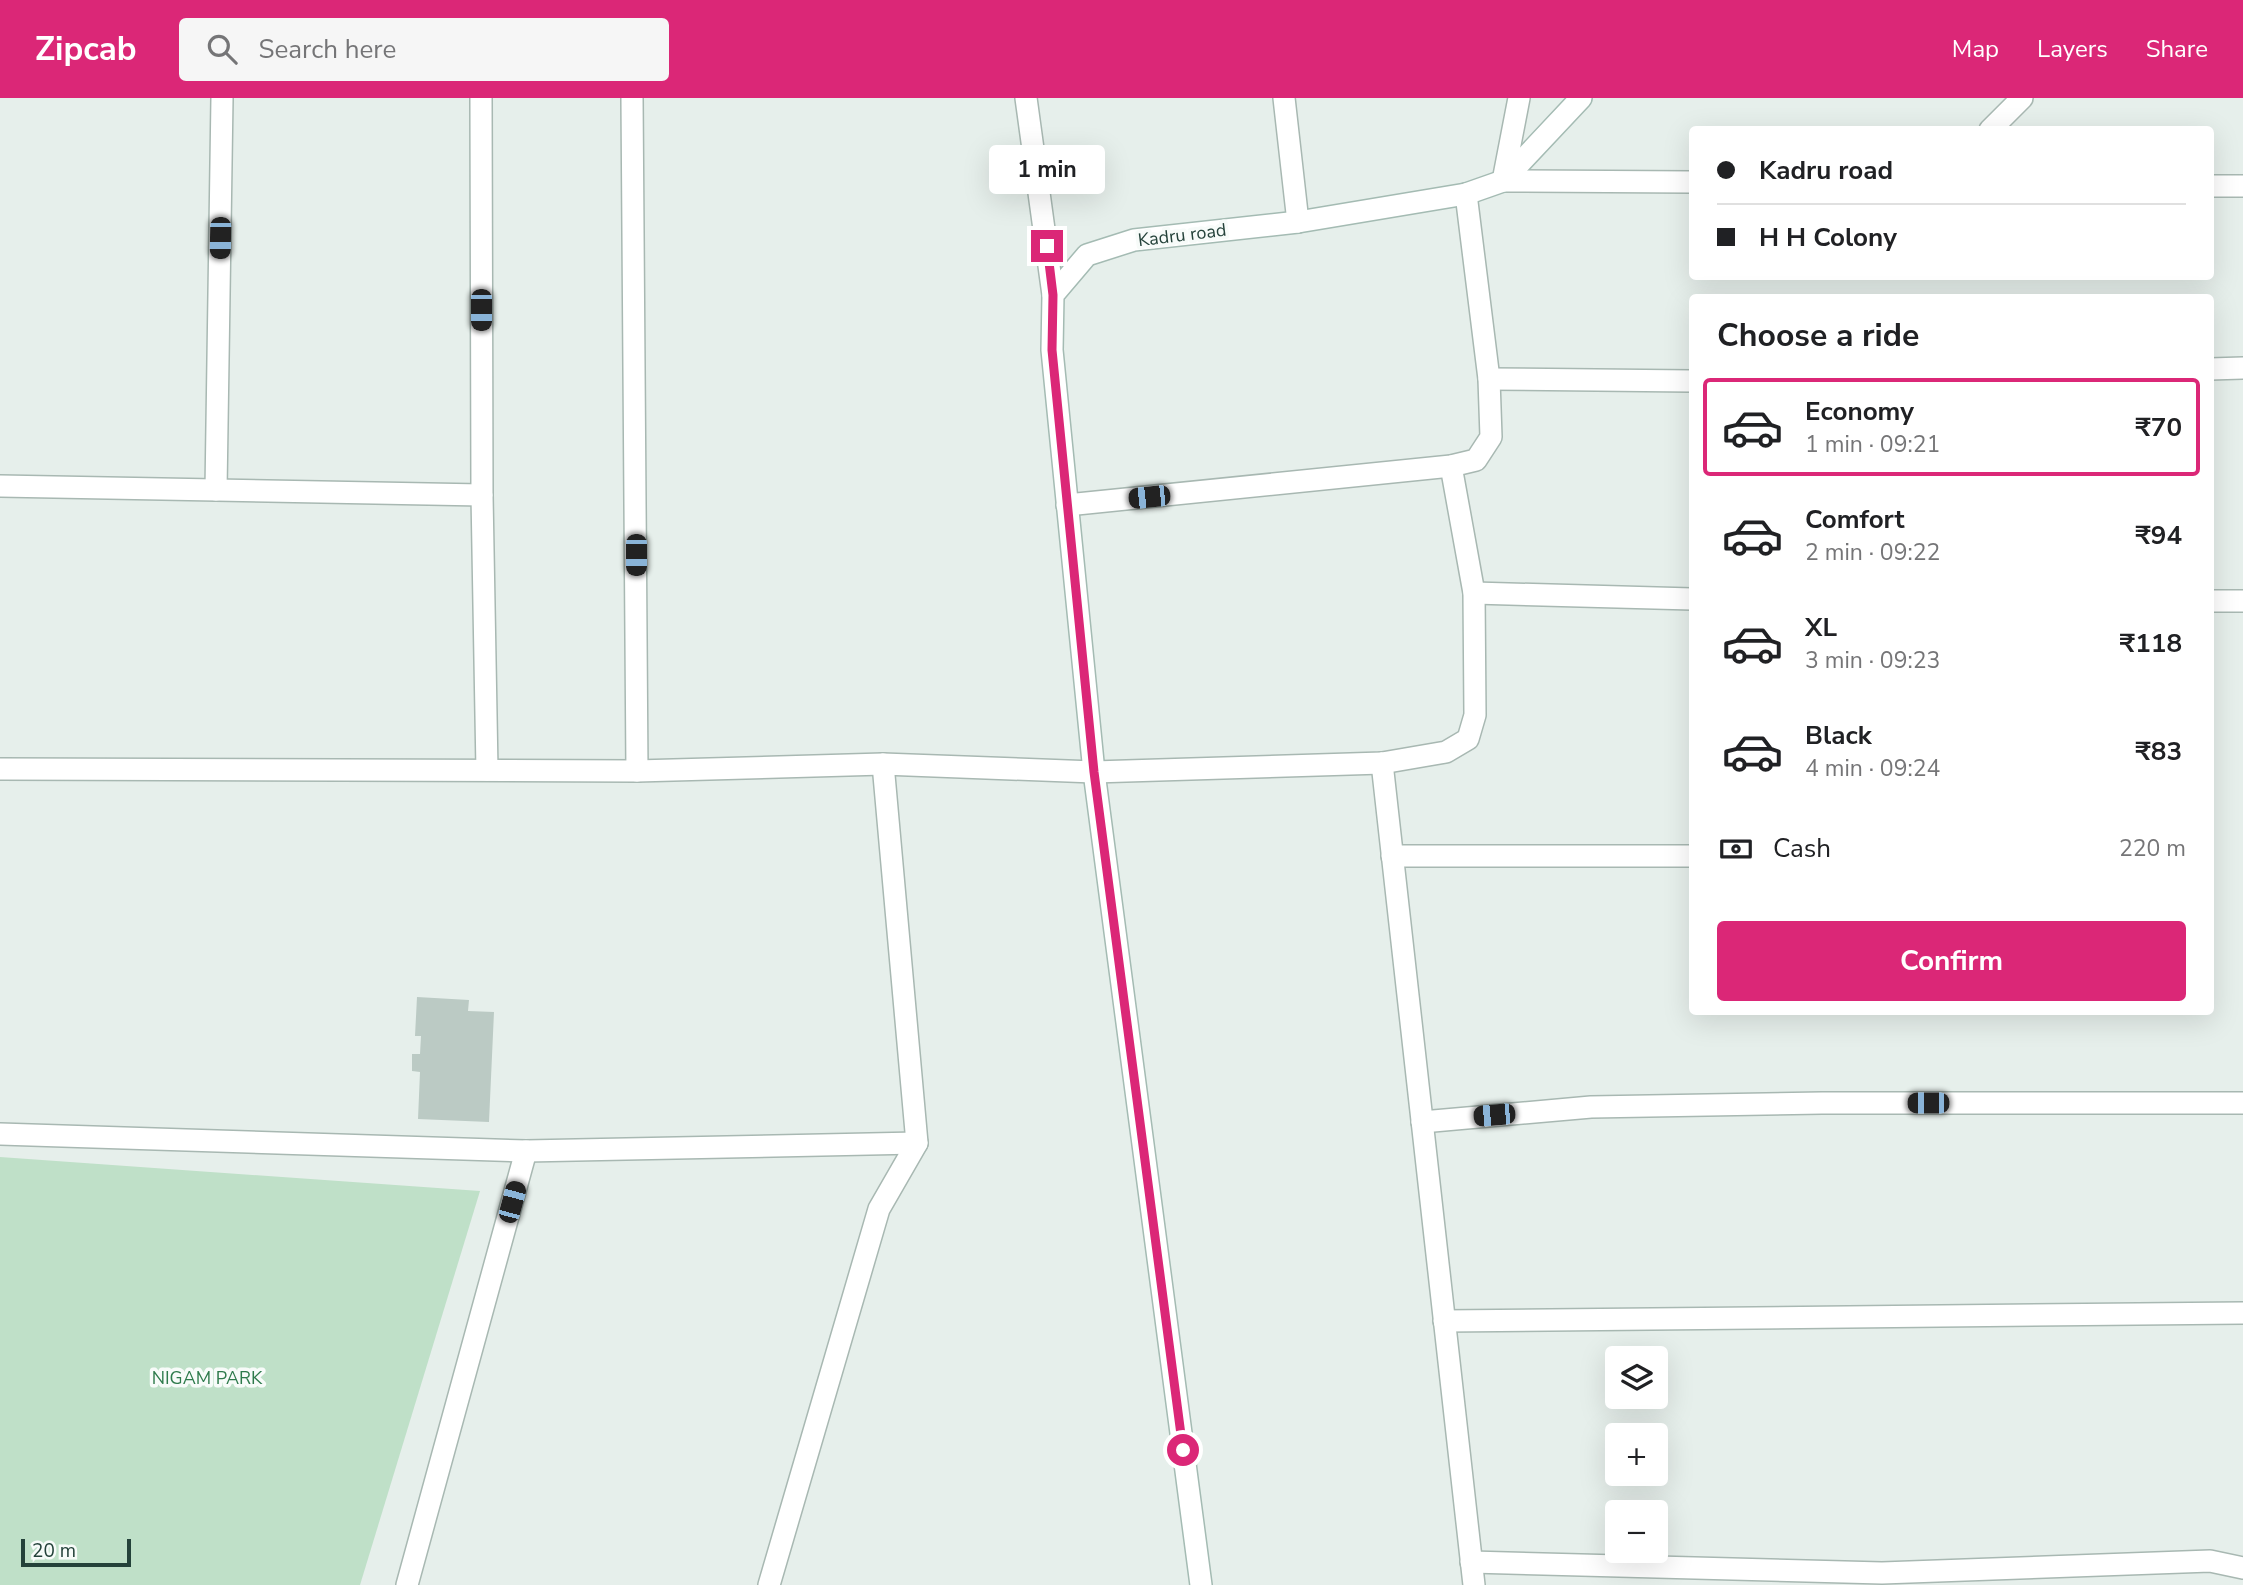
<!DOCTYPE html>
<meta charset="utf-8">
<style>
:root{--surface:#fff;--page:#f6f6f6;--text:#202124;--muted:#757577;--line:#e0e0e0;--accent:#db2777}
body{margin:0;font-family:"Nunito Sans",sans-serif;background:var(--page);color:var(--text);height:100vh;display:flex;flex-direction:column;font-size:26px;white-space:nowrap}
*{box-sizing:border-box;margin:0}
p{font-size:23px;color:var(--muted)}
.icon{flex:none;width:38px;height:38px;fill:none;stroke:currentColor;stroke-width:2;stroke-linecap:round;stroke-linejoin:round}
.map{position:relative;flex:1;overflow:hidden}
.side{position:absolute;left:1689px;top:196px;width:525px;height:721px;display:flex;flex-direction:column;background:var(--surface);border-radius:7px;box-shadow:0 7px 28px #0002}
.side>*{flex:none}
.top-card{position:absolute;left:1689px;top:28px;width:525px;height:154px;border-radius:7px;box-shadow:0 7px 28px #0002;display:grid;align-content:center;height:154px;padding:0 28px;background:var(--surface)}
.tools{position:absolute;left:1605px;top:1248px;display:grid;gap:14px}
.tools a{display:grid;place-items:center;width:63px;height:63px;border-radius:7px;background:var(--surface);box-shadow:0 7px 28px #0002;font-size:35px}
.scale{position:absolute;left:21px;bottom:18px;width:110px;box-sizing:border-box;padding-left:7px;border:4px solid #24423a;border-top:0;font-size:19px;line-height:24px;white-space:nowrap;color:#24423a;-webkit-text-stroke:5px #f7fbf9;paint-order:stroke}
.end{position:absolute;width:32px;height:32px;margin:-16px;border:9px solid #db2777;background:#fff;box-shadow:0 0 0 4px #fff}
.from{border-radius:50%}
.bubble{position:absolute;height:49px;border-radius:7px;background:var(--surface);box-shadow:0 7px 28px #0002;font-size:23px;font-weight:700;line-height:49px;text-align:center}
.car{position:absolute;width:21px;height:42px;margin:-21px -10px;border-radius:9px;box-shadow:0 0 5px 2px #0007;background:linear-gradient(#222 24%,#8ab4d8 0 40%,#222 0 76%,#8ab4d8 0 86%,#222 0)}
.top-card b{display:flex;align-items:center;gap:24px;height:66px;font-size:26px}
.top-card b+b{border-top:2px solid var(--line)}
.top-card i{width:18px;height:18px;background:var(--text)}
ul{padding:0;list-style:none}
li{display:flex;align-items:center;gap:21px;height:98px;margin:0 14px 10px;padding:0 14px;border:4px solid transparent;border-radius:7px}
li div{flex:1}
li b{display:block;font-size:26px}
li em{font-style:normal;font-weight:700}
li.on{border-color:var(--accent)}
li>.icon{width:63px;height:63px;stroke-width:1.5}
h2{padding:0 28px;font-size:32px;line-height:84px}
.pay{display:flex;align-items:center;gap:18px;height:77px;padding:0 28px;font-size:26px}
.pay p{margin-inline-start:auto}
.button{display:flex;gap:14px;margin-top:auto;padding:14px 28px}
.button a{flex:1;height:80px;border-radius:7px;background:var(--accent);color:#fff;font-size:28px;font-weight:700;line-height:80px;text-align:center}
header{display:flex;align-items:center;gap:42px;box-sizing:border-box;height:98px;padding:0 35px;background:var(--accent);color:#fff}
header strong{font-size:33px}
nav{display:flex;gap:38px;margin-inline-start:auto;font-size:24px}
.search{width:490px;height:63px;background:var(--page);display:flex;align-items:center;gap:18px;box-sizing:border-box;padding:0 24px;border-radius:7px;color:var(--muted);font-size:26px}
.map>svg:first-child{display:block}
</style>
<header>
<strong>Zipcab</strong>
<div class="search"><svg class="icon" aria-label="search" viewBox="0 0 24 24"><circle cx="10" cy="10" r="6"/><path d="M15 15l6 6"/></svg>Search here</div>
<nav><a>Map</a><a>Layers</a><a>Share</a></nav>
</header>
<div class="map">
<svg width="2243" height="1487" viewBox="0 0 2243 1487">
<rect width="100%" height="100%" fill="#e6efeb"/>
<polygon fill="#bfe0c8" points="0,1059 480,1093 360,1487 0,1487"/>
<polygon fill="#bbcac4" points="417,899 469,902 468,913 494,914 489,1024 418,1021 420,974 412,973 412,956 420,956 421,938 415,938"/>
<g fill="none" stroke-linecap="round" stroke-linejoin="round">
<g stroke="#a8b8b2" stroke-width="24">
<g id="street">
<polyline points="481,0 482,397 487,672"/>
<polyline points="632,0 637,673"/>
<polyline points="1026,0 1053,197"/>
<polyline points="1284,0 1298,124"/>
<polyline points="1519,0 1503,83 1692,84"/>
<polyline points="1990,32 2022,0"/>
<polyline points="2210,88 2243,88"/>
<polyline points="2210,271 2243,270"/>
<polyline points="1489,281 1692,283"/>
<polyline points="0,388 482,397"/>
<polyline points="216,392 222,0"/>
<polyline points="1067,407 1451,368 1476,362 1491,339 1489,281 1466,96"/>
<polyline points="1474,495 1692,501"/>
<polyline points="2210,503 2243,503"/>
<polyline points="1382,665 1474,1487"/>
<polyline points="0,671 637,673 883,666 1094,674 1382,665 1446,654 1468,641 1475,617 1474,495 1451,368"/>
<polyline points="1392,758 1692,758"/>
<polyline points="1422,1024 1591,1009 1822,1005 2243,1005"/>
<polyline points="0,1036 526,1053 917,1045"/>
<polyline points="1444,1223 2243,1215"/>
<polyline points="1471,1464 1882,1475 2210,1463 2243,1470"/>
<polyline points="407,1487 526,1053"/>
<polyline points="769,1487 879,1111 917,1045 883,666"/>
</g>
</g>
<g stroke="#a4bbb3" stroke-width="24">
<polyline id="secondary" points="1201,1487 1094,674 1052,252 1053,197 1087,157 1134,142 1298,124 1466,96 1503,83 1581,0"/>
</g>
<use href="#street" stroke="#fff" stroke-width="21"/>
<use href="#secondary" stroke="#fff" stroke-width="21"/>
</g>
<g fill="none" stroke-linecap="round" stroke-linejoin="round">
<polyline stroke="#db2777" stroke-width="9" points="1047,148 1053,197 1052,252 1094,674 1183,1352"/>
</g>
<g text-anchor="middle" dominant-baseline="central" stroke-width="7" stroke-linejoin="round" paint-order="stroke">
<g font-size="18" fill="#24423a" stroke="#f7fbf9">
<text transform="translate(1182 137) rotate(-7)">Kadru road</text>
</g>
<g font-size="18" fill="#2d7a4b" stroke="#f7fbf9">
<text x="207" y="1280">NIGAM PARK</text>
</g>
</g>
</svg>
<div class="tools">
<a><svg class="icon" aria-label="layers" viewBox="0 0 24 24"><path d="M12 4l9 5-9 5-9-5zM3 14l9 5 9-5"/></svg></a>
<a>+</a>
<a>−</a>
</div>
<div class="scale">20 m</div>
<i class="end from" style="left:1183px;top:1352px"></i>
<i class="end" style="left:1047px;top:148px"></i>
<div class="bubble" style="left:989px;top:47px;width:116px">1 min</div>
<i class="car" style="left:220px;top:140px;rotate:181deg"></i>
<i class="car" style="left:481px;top:212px;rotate:180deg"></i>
<i class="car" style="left:1149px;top:399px;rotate:264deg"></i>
<i class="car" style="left:636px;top:457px;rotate:180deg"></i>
<i class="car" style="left:1928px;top:1005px;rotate:270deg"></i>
<i class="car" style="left:1494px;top:1017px;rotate:265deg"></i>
<i class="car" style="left:512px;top:1104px;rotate:15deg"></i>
<div class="top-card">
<b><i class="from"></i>Kadru road</b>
<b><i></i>H H Colony</b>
</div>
<section class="side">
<h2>Choose a ride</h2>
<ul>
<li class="on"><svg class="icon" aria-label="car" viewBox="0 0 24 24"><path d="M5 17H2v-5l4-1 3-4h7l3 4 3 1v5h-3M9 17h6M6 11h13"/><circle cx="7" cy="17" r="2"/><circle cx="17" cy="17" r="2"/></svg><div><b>Economy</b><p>1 min · 09:21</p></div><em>₹70</em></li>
<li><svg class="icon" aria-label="car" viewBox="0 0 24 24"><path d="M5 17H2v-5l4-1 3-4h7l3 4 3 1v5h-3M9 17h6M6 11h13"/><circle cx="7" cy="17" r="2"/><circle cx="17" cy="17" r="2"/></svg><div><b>Comfort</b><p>2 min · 09:22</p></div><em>₹94</em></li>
<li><svg class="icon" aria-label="car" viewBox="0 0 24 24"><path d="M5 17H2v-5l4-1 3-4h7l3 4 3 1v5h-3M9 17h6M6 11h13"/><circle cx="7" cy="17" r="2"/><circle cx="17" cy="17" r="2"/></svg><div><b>XL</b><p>3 min · 09:23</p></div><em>₹118</em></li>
<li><svg class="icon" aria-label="car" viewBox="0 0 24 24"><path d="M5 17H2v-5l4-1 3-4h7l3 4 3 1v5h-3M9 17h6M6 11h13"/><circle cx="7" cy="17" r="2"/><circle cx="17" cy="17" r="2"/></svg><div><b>Black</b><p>4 min · 09:24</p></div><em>₹83</em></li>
</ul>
<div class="pay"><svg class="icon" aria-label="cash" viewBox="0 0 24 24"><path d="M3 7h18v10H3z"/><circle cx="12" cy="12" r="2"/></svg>Cash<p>220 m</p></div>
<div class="button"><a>Confirm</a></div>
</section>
</div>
